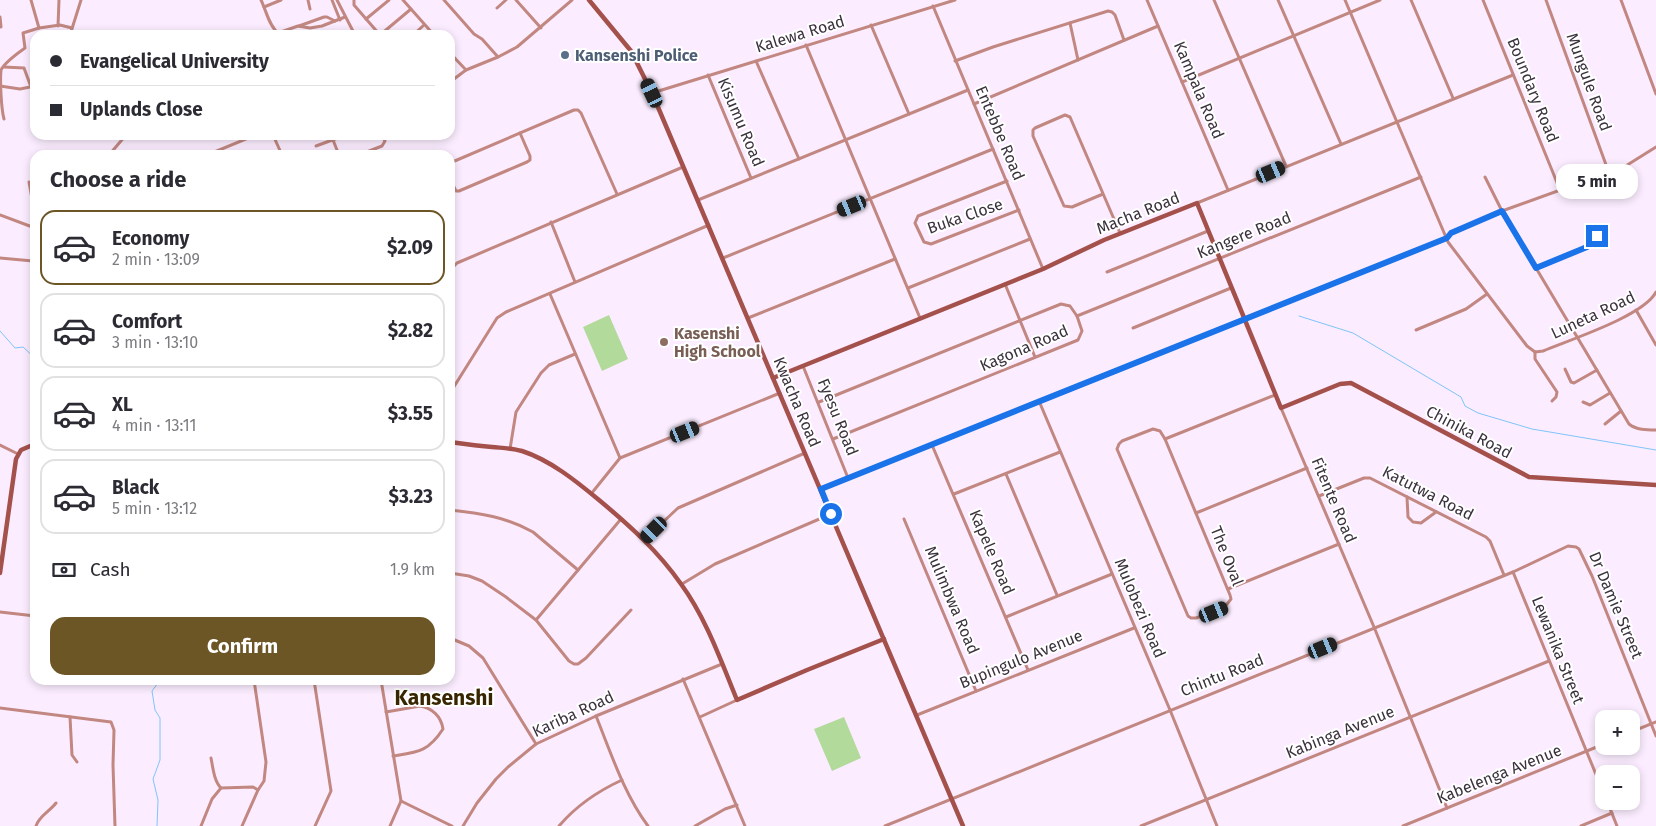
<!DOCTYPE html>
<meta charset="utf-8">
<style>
:root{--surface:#fff;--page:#f2f2f3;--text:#2b2b33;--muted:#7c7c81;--line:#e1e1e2;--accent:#6d5626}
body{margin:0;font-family:"Fira Sans",sans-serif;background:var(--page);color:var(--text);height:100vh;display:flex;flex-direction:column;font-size:19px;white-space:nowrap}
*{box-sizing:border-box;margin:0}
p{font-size:16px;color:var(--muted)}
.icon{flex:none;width:28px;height:28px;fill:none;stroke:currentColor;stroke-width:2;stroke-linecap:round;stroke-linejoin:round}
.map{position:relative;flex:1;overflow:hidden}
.panel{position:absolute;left:30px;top:150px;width:425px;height:535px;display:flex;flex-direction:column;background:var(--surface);border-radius:15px;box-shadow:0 2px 8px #0003}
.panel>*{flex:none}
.guide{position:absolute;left:30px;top:30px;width:425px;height:110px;border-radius:15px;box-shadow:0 2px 8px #0003;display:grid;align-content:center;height:110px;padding:0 20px;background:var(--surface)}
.fabs{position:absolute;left:1595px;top:710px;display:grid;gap:10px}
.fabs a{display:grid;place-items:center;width:45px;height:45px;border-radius:10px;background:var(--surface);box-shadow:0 2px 8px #0003;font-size:25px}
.end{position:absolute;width:22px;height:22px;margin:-11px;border:6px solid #1a73e8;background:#fff;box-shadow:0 0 0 2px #fff}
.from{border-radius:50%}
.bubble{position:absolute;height:35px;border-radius:15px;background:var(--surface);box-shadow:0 2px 8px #0003;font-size:16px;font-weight:700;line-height:35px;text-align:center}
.car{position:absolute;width:15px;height:30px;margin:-15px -8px;border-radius:6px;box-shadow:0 0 4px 1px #0007;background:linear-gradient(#222 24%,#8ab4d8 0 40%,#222 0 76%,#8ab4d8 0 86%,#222 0)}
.guide b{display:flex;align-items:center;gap:18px;height:48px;font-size:19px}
.guide b+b{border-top:1px solid var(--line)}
.guide i{width:12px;height:12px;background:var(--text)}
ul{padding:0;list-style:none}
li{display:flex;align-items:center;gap:15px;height:75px;margin:0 10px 8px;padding:0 10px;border:2px solid var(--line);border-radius:15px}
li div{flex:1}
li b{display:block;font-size:19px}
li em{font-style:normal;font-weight:700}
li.selected{border-color:var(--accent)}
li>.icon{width:45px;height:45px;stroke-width:1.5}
h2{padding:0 20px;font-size:22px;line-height:60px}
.pay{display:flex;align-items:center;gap:12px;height:55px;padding:0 20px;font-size:19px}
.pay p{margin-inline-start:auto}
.button{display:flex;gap:10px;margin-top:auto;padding:10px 20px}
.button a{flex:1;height:58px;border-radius:15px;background:var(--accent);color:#fff;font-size:20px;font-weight:700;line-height:58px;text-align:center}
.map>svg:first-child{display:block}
</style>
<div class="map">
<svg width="1656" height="826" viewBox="0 0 1656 826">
<rect width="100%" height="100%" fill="#fbedff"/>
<g fill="#b2da9b">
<polygon points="609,315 628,359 602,371 583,327"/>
<polygon points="844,717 861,758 832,771 814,729"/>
</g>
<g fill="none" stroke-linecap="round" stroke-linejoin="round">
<g stroke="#7fc4f9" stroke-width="1">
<polyline points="1299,316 1353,333 1461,397 1465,406 1478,413 1532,429 1656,450"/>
<polyline points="0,331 15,348 23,347 35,358"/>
<polyline points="157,826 158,800 153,779 160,760 160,718 155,710 152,691 158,683 158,680"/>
</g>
<g stroke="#c28781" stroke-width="3">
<polyline points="31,0 39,28"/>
<path d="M261,0C266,10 269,26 278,33L298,26L310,28L322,26L345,17"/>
<polyline points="308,0 310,9"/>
<polyline points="332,0 340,20"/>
<polyline points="337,0 355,35"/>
<polyline points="354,0 354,5 380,35"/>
<polyline points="403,0 434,35"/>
<polyline points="444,0 474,34 482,39 498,57"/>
<polyline points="516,0 541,28"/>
<polyline points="1147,0 1228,190"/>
<polyline points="1214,0 1286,166"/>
<polyline points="1278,0 1341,144"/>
<polyline points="1345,0 1448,242 1527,346 1535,352"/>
<polyline points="1411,0 1453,98"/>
<polyline points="1483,0 1560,190"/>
<polyline points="1546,0 1609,173"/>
<polyline points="1621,0 1656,94"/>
<polyline points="933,6 1043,269"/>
<polyline points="264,7 281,0"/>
<polyline points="497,8 506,0"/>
<polyline points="0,17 1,27"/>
<polyline points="366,19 389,0"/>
<polyline points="1070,23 1078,60"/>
<polyline points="871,25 909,114"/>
<polyline points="58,26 59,0"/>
<polyline points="299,26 324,17 327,17 335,21"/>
<polyline points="70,35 81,0"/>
<polyline points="380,35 411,9"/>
<polyline points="413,35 424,25"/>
<polyline points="806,45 920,318"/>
<polyline points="450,53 466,70"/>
<polyline points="756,61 799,159"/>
<polyline points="955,61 993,47 1108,11 1112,12 1115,15 1124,40"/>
<polyline points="4,67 24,68 31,87"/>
<polyline points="708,75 751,178"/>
<polyline points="450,82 466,70 498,57 517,47 572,0"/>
<polyline points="1182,82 1380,0"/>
<polyline points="0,86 20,89 35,86"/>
<polyline points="652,93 955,0"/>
<polyline points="974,104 1158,26"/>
<polyline points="32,117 35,102"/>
<path d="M4,119C1,108 0,80 1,70C5,62 18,53 25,48L23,33L39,28L60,25L72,28"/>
<polyline points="273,135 282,155"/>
<polyline points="331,135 339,155"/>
<polyline points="316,146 346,135"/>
<polyline points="109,155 126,135"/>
<polyline points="207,155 256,135"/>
<polyline points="359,155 382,146 385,141 382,135"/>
<polyline points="450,163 574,110 578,110 581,113 617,194"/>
<path d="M1485,177L1502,211L1629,424C1636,430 1647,430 1656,430"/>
<polyline points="450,179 456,191 459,191 527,162 530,160 530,156 520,133"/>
<polyline points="1007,181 918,216 915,223 924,242 931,244 1019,210"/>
<polyline points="29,182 35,215"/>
<polyline points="1103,194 1072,207 1064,206 1033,136 1033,130 1035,128 1065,115 1070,117 1120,233"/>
<polyline points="698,200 968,90"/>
<polyline points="1197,203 1513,75"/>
<polyline points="0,215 35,228"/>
<polyline points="551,222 575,282"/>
<polyline points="35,240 33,261 35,275"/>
<polyline points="0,258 33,261"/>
<polyline points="723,258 993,149"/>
<polyline points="1536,268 1587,247 1600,246 1605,243 1606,238 1602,234 1599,235 1587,247"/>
<polyline points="450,270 457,263 683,167"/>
<polyline points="1107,272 1208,231"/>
<polyline points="1005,284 1035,357"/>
<polyline points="908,288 1030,239"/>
<polyline points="550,294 620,458"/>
<polyline points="1636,310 1656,345"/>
<polyline points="1077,316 1421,177"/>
<polyline points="748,318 895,259"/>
<polyline points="1133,328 1231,288"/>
<polyline points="1416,330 1466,309 1487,294"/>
<path d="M1535,352L1543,351C1569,340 1644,316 1656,292"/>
<polyline points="1535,352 1535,359 1557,392 1556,397 1552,401"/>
<polyline points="803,366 848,478"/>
<polyline points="1565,369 1571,382 1574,383 1597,370"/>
<polyline points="450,393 497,318 506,312 709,225"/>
<polyline points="1039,401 1170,710 1217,826"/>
<polyline points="819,402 1061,304 1070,306 1077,316 1082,331 1078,340 833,439"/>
<polyline points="1583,402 1590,405 1610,393"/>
<polyline points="1281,408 1374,627 1447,808"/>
<polyline points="1605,424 1621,411"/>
<polygon points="1153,429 1160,431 1165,439 1230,595 1231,599 1224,608 1196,618 1191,618 1188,616 1117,449 1119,444 1122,441"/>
<polyline points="1165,439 1275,395"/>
<polyline points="0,445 18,454"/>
<polyline points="932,445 1028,670"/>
<polyline points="510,449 516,412 541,373 549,365 575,354"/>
<polyline points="1006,474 1057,595"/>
<polyline points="821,489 1313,291 1356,275 1447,238 1451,233 1502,211 1624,167 1656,147"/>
<polyline points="591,494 620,458 780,393"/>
<polyline points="954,494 1060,452"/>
<polyline points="1319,496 1364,478 1370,478 1486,537 1490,541 1504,575"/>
<polyline points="1407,497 1408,517 1413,522 1421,523 1436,512"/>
<path d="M450,510C479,513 507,517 533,532L578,570"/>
<polyline points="1196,513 1307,468"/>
<polyline points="904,519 976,691"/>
<polyline points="644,540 678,508 805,453"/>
<polyline points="1513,572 1604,794"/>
<polyline points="450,573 469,576 482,581 506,597 536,620 569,661 574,664 578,664 586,658 631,610"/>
<polyline points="682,584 715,564 831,514"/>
<polyline points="1228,589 1339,544"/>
<polyline points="0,612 35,616"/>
<polyline points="1006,617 1112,574"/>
<polyline points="536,620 621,519"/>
<polyline points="450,638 469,646 483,658 536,744"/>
<polyline points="683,679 745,826"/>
<polyline points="254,680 266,762 264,781 258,790"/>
<polyline points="314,680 331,791 315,826"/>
<polyline points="381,680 401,801 390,826"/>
<polyline points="0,708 111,722 114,730 113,765 115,826"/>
<path d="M386,712L420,706C432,708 441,716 443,729C428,752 418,752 393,756"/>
<polyline points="917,715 1134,628"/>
<path d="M596,716C611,753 624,794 648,826"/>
<polyline points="70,717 72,755 77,762"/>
<polyline points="700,717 737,700"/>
<polyline points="1631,732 1656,722"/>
<path d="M211,758C213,768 214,781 221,788L253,787L258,790L242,826"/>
<polyline points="401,801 452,826"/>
<polyline points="1607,801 1617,826"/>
<path d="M36,826C39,816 49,812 56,803"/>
<polyline points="201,826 212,799 221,788"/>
<polyline points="463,826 477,803 496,779 508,767 536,744 596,716 722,664"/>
<path d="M559,826C576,806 598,791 622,780"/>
<polyline points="695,826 725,809 737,805"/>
<polyline points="885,826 1513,572 1568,546 1576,547 1579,549 1592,576 1656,736"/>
<polyline points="1141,826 1549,661"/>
<polyline points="1403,826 1604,744"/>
<polyline points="1581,826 1612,813"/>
</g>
<g stroke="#a4514c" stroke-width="4.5">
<polyline points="589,0 631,51 652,93 963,826"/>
<polyline points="773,378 1043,269 1104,240 1197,203 1281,408 1340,384 1351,383 1529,477 1656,485"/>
<path d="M450,442C464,444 478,446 492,447C502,448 512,448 522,451C550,460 576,481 599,500C629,525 658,551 681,584C706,618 721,661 737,700L807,670L884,639"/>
<polyline points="0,573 16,459 21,450 35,444"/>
</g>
</g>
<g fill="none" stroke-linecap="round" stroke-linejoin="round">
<polyline stroke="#1a73e8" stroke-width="6" points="831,514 821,489 1432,244 1447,238 1451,233 1502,211 1536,268 1587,247 1597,236"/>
</g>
<circle fill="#5c6f8a" stroke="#fff" stroke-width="2" cx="565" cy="55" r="5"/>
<circle fill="#8d6e63" stroke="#fff" stroke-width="2" cx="664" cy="342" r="5"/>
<g text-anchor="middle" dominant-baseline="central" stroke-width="4" stroke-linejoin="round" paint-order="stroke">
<g font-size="16" fill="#3b323e" stroke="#fff">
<text transform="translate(800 34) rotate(-17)">Kalewa Road</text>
<text transform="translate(1589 82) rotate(70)">Mungule Road</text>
<text transform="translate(1199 90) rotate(67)">Kampala Road</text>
<text transform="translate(1533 90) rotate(68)">Boundary Road</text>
<text transform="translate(741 122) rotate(67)">Kisumu Road</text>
<text transform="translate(1000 133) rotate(67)">Entebbe Road</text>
<text transform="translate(1138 213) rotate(-22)">Macha Road</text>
<text transform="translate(965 216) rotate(-19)">Buka Close</text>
<text transform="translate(1244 235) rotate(-22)">Kangere Road</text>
<text transform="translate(1593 315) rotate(-25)">Luneta Road</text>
<text transform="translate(1024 348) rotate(-23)">Kagona Road</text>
<text transform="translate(797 402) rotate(67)">Kwacha Road</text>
<text transform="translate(838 417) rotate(68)">Fyesu Road</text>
<text transform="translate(1469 432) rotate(28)">Chinika Road</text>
<text transform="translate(1428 493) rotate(27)">Katutwa Road</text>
<text transform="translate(1334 500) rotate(67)">Fitente Road</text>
<text transform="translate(992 552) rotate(67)">Kapele Road</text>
<text transform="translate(1227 556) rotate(68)">The Oval</text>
<text transform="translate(952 600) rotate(67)">Mulimbwa Road</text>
<text transform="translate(1616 605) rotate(67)">Dr Damie Street</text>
<text transform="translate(1140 608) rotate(67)">Mulobezi Road</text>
<text transform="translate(1558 650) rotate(68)">Lewanika Street</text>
<text transform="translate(1021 659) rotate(-22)">Bupingulo Avenue</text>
<text transform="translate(1222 675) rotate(-22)">Chintu Road</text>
<text transform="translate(573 714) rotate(-25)">Kariba Road</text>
<text transform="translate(1340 732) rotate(-22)">Kabinga Avenue</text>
<text transform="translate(1499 774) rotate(-22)">Kabelenga Avenue</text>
</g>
<g font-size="16" font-weight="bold" fill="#4e5e75" stroke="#fff" text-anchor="start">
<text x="575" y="55">Kansenshi Police</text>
</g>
<g font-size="16" font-weight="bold" fill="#785e54" stroke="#fff" text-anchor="start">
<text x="674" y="333">Kasenshi<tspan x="674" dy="18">High School</tspan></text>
</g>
<g font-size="21" font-weight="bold" fill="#382600" stroke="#fff">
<text x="444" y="698">Kansenshi</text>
</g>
</g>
</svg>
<div class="fabs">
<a>+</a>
<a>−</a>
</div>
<i class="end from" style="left:831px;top:514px"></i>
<i class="end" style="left:1597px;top:236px"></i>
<div class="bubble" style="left:1556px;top:164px;width:82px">5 min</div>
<i class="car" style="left:652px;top:93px;rotate:335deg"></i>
<i class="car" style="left:1271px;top:172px;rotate:67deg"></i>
<i class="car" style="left:852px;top:206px;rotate:248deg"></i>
<i class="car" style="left:685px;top:432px;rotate:68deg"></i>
<i class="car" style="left:654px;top:530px;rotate:225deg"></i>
<i class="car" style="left:1214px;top:612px;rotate:68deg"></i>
<i class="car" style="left:1323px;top:648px;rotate:68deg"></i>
<div class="guide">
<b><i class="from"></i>Evangelical University</b>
<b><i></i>Uplands Close</b>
</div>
<section class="panel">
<h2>Choose a ride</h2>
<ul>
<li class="selected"><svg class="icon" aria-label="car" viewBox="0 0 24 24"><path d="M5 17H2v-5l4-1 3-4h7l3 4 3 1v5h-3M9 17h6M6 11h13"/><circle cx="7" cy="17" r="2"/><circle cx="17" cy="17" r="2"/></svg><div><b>Economy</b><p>2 min · 13:09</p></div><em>$2.09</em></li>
<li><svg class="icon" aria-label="car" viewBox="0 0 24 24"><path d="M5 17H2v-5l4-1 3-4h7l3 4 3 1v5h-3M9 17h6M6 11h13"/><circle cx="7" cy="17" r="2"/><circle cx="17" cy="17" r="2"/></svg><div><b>Comfort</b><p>3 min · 13:10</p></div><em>$2.82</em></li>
<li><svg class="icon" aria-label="car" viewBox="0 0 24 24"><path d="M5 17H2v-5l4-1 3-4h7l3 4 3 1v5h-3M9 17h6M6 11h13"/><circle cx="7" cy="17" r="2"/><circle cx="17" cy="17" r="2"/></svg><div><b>XL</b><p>4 min · 13:11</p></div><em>$3.55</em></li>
<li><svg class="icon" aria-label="car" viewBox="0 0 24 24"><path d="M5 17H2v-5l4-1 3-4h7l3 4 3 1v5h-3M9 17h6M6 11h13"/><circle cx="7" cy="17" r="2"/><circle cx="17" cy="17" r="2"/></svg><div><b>Black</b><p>5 min · 13:12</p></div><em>$3.23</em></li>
</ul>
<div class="pay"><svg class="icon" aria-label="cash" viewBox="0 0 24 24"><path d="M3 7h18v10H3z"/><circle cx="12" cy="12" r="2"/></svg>Cash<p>1.9 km</p></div>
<div class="button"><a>Confirm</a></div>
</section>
</div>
